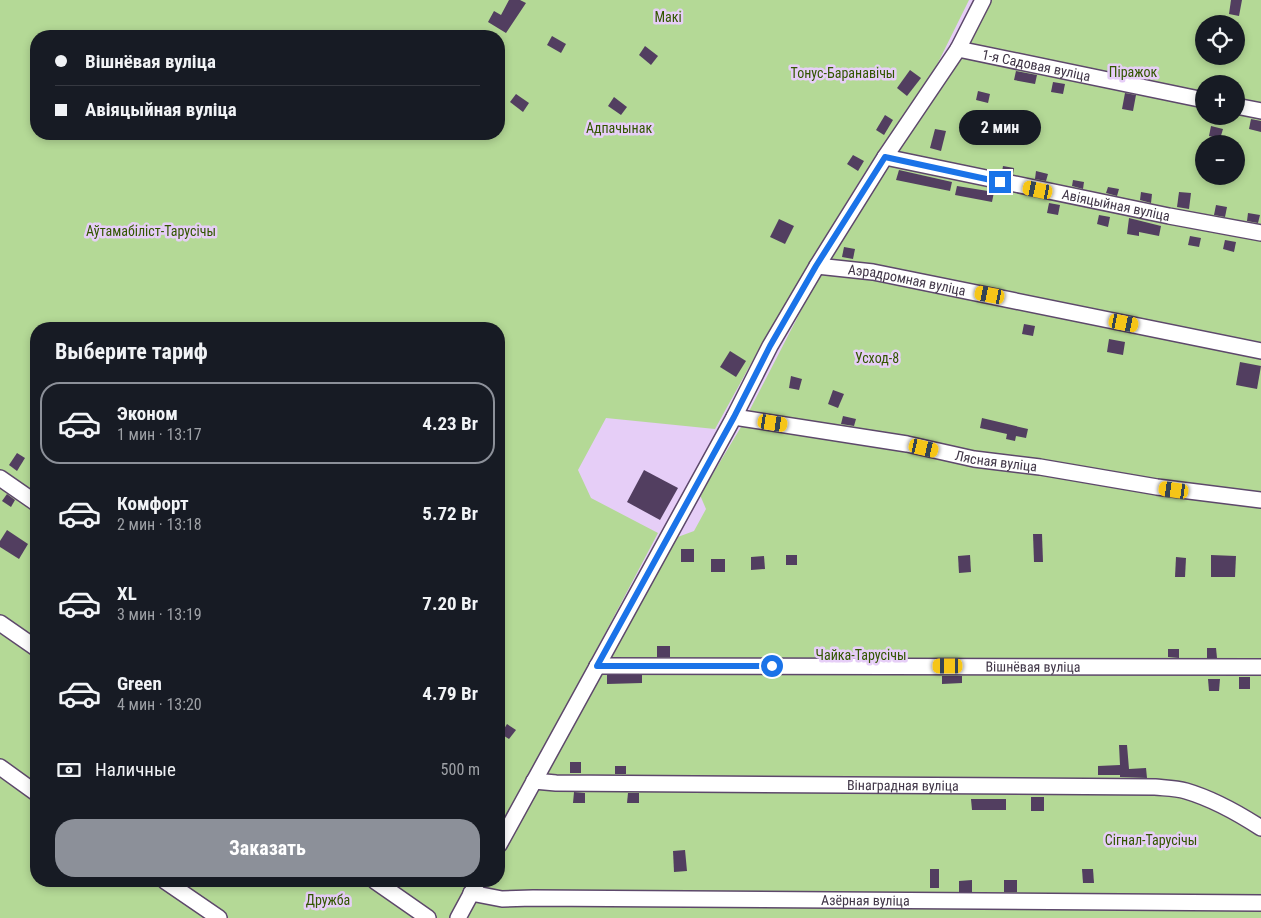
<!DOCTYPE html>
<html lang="ru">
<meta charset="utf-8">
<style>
:root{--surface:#171b24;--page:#20242c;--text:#f1f3f6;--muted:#9ea1a6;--line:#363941;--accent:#8c9099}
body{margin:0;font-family:"Roboto Condensed",sans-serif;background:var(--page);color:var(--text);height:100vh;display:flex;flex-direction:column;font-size:19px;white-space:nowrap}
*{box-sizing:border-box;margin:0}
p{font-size:16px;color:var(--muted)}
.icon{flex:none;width:28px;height:28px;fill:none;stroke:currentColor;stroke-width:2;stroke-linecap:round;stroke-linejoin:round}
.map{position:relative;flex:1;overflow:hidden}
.details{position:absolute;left:30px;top:322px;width:475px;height:565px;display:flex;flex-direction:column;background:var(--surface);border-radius:20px;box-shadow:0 2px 8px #0003}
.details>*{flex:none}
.hud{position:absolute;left:30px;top:30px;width:475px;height:110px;border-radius:20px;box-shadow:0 2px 8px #0003;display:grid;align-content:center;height:110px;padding:0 25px;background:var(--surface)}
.buttons{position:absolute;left:1195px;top:15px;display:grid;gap:10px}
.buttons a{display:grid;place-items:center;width:50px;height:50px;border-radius:50%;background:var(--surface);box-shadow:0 2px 8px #0003;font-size:25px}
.end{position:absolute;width:22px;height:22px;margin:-11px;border:6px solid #1a73e8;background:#fff;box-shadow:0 0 0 2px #fff}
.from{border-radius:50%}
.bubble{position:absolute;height:35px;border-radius:18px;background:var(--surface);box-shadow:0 2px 8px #0003;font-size:16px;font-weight:700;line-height:35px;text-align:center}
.car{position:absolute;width:15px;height:30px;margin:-15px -8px;border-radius:6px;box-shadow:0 0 4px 1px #0007;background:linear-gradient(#f5c518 24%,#345 0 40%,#f5c518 0 76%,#345 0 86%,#f5c518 0)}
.hud b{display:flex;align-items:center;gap:18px;height:48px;font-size:19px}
.hud b+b{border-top:1px solid var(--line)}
.hud i{width:12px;height:12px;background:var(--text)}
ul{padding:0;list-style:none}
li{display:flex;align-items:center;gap:15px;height:82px;margin:0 10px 8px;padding:0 15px;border:2px solid transparent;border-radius:20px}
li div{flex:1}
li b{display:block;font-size:19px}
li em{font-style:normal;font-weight:700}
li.on{border-color:var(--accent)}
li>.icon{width:45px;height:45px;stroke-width:1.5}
h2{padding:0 25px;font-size:22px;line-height:60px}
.pay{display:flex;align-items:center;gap:12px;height:55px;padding:0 25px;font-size:19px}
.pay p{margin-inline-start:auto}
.primary-button{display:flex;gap:10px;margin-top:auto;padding:10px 25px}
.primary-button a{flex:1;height:58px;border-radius:20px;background:var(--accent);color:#fff;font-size:20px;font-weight:700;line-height:58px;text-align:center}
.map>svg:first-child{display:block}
</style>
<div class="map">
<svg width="1261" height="918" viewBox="0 0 1261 918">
<rect width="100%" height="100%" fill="#e6cef7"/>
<g fill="#b4d996" fill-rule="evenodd">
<path d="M0,0H969L928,83L862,177L764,340L715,429L606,418L578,470L591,498L658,533L553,732L499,831V329H36V881H470L450,918H0ZM36,36H499V134H36Z"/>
<path d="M987,0H1261V918H466L487,881H499V860L675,538L694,531L706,509L700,495L741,427L826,262L930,103ZM1204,24H1236V56H1204ZM1204,84H1236V116H1204ZM1204,144H1236V176H1204Z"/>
</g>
<g fill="#523e60">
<polygon points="509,0 520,0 526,3 506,33 488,22 494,11 501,15"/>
<polygon points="1231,0 1242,0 1239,16 1229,14"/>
<polygon points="552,36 566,44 561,53 547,45"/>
<polygon points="645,46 658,56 651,65 639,55"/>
<polygon points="910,70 921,78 907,96 897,88"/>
<polygon points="1016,71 1037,75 1035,84 1014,80"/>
<polygon points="1053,82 1065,84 1063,94 1051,92"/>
<polygon points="978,91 990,94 988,103 976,100"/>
<polygon points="1125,93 1136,95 1133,111 1122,109"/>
<polygon points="516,94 529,103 523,112 510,102"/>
<polygon points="614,97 627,107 621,115 608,106"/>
<polygon points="885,115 893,120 884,135 876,130"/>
<polygon points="1251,119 1261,121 1261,132 1249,129"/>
<polygon points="1211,126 1223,129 1220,139 1209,136"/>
<polygon points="935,129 946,131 941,151 930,148"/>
<polygon points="853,155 864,161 858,171 847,164"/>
<polygon points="1003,166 1014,168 1013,174 1002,172"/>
<polygon points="899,170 952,182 950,191 896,180"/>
<polygon points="1036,171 1048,174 1046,181 1035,179"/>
<polygon points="1073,180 1084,182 1083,189 1072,186"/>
<polygon points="957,186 994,192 992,202 955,195"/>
<polygon points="1108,187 1119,189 1117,196 1106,193"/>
<polygon points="1141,192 1152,194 1151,203 1140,200"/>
<polygon points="1179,192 1191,193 1189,209 1177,207"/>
<polygon points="1049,203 1060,205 1058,215 1047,213"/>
<polygon points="1216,205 1227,207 1225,217 1214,215"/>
<polygon points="1248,213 1260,215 1258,223 1247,221"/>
<polygon points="1099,215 1110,217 1108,227 1097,224"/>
<polygon points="1129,218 1161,226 1159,236 1139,232 1139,236 1127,234"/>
<polygon points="779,219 794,226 785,244 770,237"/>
<polygon points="1190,236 1201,238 1199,247 1188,245"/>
<polygon points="1225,240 1236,242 1234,252 1223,249"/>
<polygon points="844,247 855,249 853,259 842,257"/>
<polygon points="1024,324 1035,326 1033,336 1022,334"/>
<polygon points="1109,339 1125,342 1123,355 1107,352"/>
<polygon points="730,351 746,361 736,377 720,367"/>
<polygon points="1240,362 1261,366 1257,389 1236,385"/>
<polygon points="791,376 802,379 799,390 789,388"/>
<polygon points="833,390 844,394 838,408 828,404"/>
<polygon points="843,416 856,419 854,426 841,424"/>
<polygon points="982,418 1028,429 1026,438 1016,436 1015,441 1006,439 1007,434 980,428"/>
<polygon points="17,453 25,458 17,471 9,465"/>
<polygon points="644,470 678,488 660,520 627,502"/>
<polygon points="7,494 15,500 11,507 2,501"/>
<polygon points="7,530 28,544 19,559 0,547 0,541"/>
<polygon points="1033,534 1042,534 1043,562 1034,562"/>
<rect x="681" y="549" width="13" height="13"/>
<rect x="786" y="555" width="11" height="10"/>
<polygon points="970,555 971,572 959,573 958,556"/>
<polygon points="1211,555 1236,556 1235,577 1211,577"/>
<polygon points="764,556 765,569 751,570 751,557"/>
<polygon points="1176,557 1186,558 1185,577 1175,577"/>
<rect x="711" y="559" width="14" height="13"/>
<rect x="657" y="646" width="13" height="11"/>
<polygon points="1207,648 1216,648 1217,658 1207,658"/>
<polygon points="1168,649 1179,649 1179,658 1168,657"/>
<polygon points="607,675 642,675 642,683 607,684"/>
<polygon points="942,676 962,676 962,683 942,684"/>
<rect x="1239" y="677" width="11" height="12"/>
<polygon points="1208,679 1220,679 1219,691 1209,691"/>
<polygon points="507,724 516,730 509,739 501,734"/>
<polygon points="1119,745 1127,745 1129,769 1146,768 1147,778 1120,777 1120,775 1098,775 1098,766 1120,765"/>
<rect x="570" y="762" width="11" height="11"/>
<rect x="615" y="766" width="11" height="8"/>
<polygon points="574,792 585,793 585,803 573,803"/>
<polygon points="628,793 639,793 639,803 627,803"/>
<rect x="1031" y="797" width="13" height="14"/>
<polygon points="971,799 1006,799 1006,810 972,810"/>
<polygon points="685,850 687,871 674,872 673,851"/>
<rect x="930" y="869" width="9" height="19"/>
<polygon points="1082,869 1093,869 1094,883 1083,883"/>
<polygon points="972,880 972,892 959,892 959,881"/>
<rect x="1004" y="880" width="13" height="12"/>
</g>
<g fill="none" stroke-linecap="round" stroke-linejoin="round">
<g stroke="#5d486b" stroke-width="18">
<g id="minor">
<path id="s1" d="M958,49L1204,100"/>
<polyline points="1236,106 1261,111"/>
<path id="s2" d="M885,157L1169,216L1261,233"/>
<path id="s3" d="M817,266L873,272L1261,351"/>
<path id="s4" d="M734,417L907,444L974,459L1040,467L1157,487L1261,500"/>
<polyline points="0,478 36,503"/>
<polyline points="0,623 36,648"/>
<path id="s5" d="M597,666L1261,667"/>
<polyline points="0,767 36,793"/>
<path id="s6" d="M534,781L556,783L1155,787C1165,788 1176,788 1186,791C1213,799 1238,813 1261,828"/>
<polyline points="499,845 734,417 770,346 817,266 885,157 958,49 983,0"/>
<polyline points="165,881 219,918"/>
<polyline points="375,881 428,918"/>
<path id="s7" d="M471,893L502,899L533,898L1261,903"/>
<polyline points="458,918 478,881"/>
</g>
</g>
<use href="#minor" stroke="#fff" stroke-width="15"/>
</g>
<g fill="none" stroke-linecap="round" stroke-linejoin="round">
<polyline stroke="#1a73e8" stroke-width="6" points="772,666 597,666 734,417 770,346 816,266 885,157 1000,182"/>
</g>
<g text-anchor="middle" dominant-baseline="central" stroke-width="5" stroke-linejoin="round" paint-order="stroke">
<g font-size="14" fill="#325600" stroke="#e6cef7">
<text x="668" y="17">Макі</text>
<text x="1133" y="72">Піражок</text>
<text x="843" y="73">Тонус-Баранавічы</text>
<text x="619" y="128">Адпачынак</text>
<text x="151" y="231">Аўтамабіліст-Тарусічы</text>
<text x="877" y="358">Усход-8</text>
<text x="861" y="655">Чайка-Тарусічы</text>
<text x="1151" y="840">Сігнал-Тарусічы</text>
<text x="328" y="900">Дружба</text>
</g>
<g font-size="14" fill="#403647" stroke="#e6cef7">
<text stroke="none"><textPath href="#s1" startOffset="80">1-я Садовая вуліца</textPath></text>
<text stroke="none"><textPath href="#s2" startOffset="236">Авіяцыйная вуліца</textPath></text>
<text stroke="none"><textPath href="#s3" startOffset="91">Аэрадромная вуліца</textPath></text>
<text stroke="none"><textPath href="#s4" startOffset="266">Лясная вуліца</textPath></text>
<text stroke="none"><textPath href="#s5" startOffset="436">Вішнёвая вуліца</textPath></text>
<text stroke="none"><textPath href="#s6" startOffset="369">Вінаградная вуліца</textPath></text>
<text stroke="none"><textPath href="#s7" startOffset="395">Азёрная вуліца</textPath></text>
</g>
</g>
</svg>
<div class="buttons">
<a><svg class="icon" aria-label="locate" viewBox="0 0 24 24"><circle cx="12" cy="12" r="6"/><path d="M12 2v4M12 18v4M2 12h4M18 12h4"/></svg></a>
<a>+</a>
<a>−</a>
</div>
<i class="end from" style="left:772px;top:666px"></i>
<i class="end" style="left:1000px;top:182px"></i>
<div class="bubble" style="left:959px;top:110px;width:82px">2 мин</div>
<i class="car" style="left:1038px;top:190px;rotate:282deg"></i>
<i class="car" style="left:990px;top:295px;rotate:281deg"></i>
<i class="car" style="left:1124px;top:323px;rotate:101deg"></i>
<i class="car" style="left:773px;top:423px;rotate:99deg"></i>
<i class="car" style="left:924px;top:448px;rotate:103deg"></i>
<i class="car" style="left:1174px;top:490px;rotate:278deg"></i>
<i class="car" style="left:948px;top:666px;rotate:270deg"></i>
<div class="hud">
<b><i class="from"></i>Вішнёвая вуліца</b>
<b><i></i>Авіяцыйная вуліца</b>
</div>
<section class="details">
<h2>Выберите тариф</h2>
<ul>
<li class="on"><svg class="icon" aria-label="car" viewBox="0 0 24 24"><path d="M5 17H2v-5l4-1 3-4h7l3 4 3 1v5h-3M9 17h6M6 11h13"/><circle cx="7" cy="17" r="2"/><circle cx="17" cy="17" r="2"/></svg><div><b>Эконом</b><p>1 мин · 13:17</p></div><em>4.23 Br</em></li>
<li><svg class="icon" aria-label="car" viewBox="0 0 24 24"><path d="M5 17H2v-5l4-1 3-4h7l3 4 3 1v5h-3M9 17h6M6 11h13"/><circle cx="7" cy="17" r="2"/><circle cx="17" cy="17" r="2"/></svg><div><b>Комфорт</b><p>2 мин · 13:18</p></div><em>5.72 Br</em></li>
<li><svg class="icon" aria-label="car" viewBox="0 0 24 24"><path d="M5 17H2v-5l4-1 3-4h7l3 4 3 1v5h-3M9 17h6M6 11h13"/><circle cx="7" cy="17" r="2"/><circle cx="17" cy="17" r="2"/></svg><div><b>XL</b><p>3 мин · 13:19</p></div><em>7.20 Br</em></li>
<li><svg class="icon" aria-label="car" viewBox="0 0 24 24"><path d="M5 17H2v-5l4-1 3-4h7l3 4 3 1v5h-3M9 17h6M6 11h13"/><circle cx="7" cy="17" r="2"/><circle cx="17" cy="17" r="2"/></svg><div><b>Green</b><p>4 мин · 13:20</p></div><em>4.79 Br</em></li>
</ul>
<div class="pay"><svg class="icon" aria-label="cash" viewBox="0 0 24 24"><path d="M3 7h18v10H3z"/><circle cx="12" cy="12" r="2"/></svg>Наличные<p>500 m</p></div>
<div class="primary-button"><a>Заказать</a></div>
</section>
</div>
